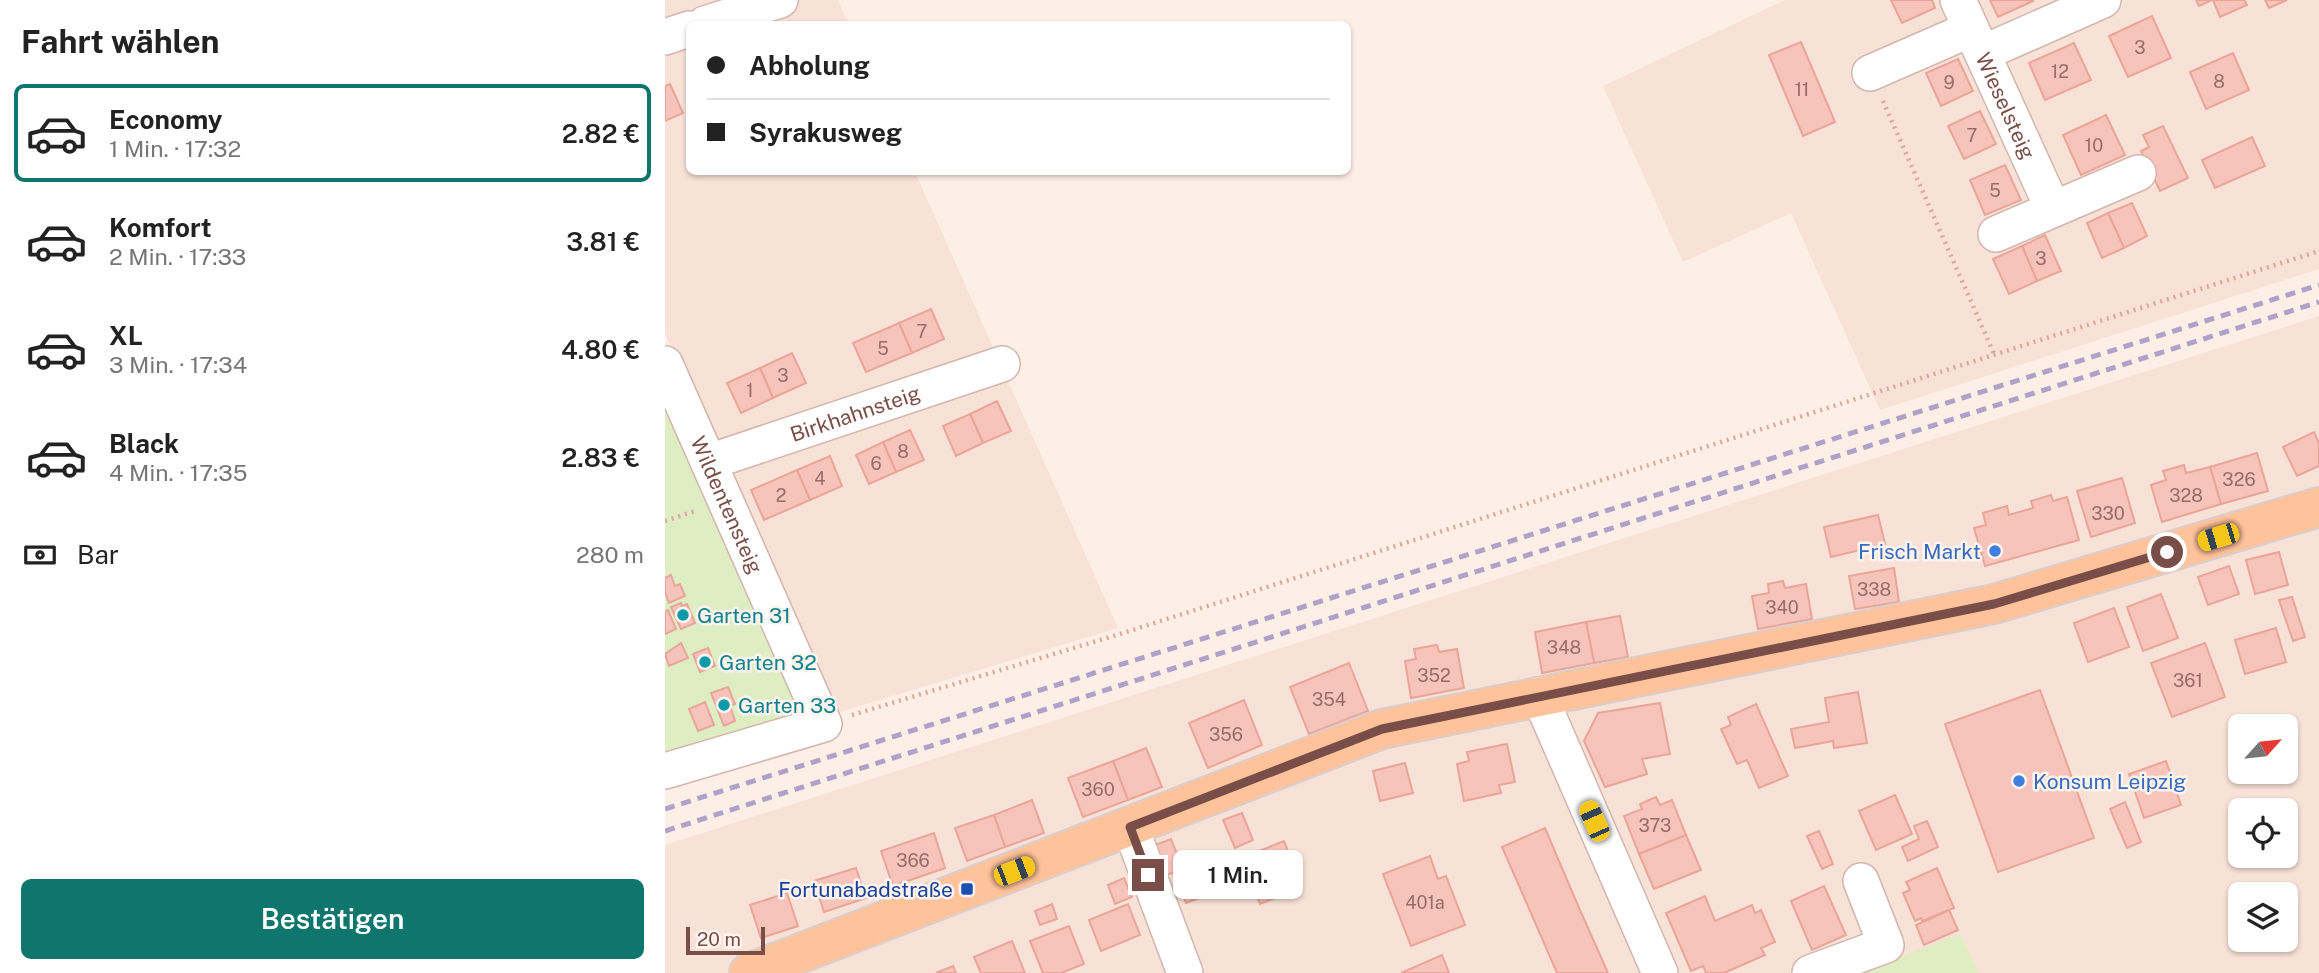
<!DOCTYPE html>
<html lang="de">
<meta charset="utf-8">
<style>
:root{--surface:#fff;--page:#f2f2f2;--text:#222;--muted:#767676;--line:#e0e0e0;--accent:#0f766e}
body{margin:0;font-family:"Public Sans",sans-serif;background:var(--page);color:var(--text);height:100vh;display:flex;flex-direction:column;font-size:26px;white-space:nowrap}
*{box-sizing:border-box;margin:0}
p{font-size:23px;color:var(--muted)}
.icon{flex:none;width:38px;height:38px;fill:none;stroke:currentColor;stroke-width:2;stroke-linecap:round;stroke-linejoin:round}
.map{position:relative;flex:1;overflow:hidden}
.drawer{display:flex;flex-direction:column;background:var(--surface);width:665px}
.drawer>*{flex:none}
.guide{position:absolute;left:21px;top:21px;width:665px;height:154px;border-radius:10px;box-shadow:0 2px 5px #0004;display:grid;align-content:center;height:154px;padding:0 21px;background:var(--surface)}
.needle{width:46px;rotate:63deg}
.buttons{position:absolute;left:1563px;top:714px;display:grid;gap:14px}
.buttons a{display:grid;place-items:center;width:70px;height:70px;border-radius:10px;background:var(--surface);box-shadow:0 2px 5px #0004;font-size:35px}
.scale{position:absolute;left:21px;bottom:18px;width:79px;box-sizing:border-box;padding-left:7px;border:4px solid #7a4e48;border-top:0;font-size:19px;line-height:24px;white-space:nowrap;color:#7a4e48;-webkit-text-stroke:5px #fff4ee;paint-order:stroke}
.end{position:absolute;width:32px;height:32px;margin:-16px;border:9px solid #7a4e48;background:#fff;box-shadow:0 0 0 4px #fff}
.from{border-radius:50%}
.bubble{position:absolute;height:49px;border-radius:10px;background:var(--surface);box-shadow:0 2px 5px #0004;font-size:23px;font-weight:600;line-height:49px;text-align:center}
.car{position:absolute;width:21px;height:42px;margin:-21px -10px;border-radius:9px;box-shadow:0 0 5px 2px #0007;background:linear-gradient(#f5c518 24%,#345 0 40%,#f5c518 0 76%,#345 0 86%,#f5c518 0)}
.guide b{display:flex;align-items:center;gap:24px;height:66px;font-size:26px}
.guide b+b{border-top:2px solid var(--line)}
.guide i{width:18px;height:18px;background:var(--text)}
ul{padding:0;list-style:none}
li{display:flex;align-items:center;gap:21px;height:98px;margin:0 14px 10px;padding:0 7px;border:4px solid transparent;border-radius:10px}
li div{flex:1}
li b{display:block;font-size:26px}
li em{font-style:normal;font-weight:600}
li.selected{border-color:var(--accent)}
li>.icon{width:63px;height:63px;stroke-width:1.5}
h2{padding:0 21px;font-size:32px;line-height:84px}
.pay{display:flex;align-items:center;gap:18px;height:77px;padding:0 21px;font-size:26px}
.pay p{margin-inline-start:auto}
.cta{display:flex;gap:14px;margin-top:auto;padding:14px 21px}
.cta a{flex:1;height:80px;border-radius:10px;background:var(--accent);color:#fff;font-size:28px;font-weight:600;line-height:80px;text-align:center}
main{display:flex;flex:1;min-height:0}
.map>svg:first-child{display:block}
</style>
<main>
<section class="drawer">
<h2>Fahrt wählen</h2>
<ul>
<li class="selected"><svg class="icon" aria-label="car" viewBox="0 0 24 24"><path d="M5 17H2v-5l4-1 3-4h7l3 4 3 1v5h-3M9 17h6M6 11h13"/><circle cx="7" cy="17" r="2"/><circle cx="17" cy="17" r="2"/></svg><div><b>Economy</b><p>1 Min. · 17:32</p></div><em>2.82 €</em></li>
<li><svg class="icon" aria-label="car" viewBox="0 0 24 24"><path d="M5 17H2v-5l4-1 3-4h7l3 4 3 1v5h-3M9 17h6M6 11h13"/><circle cx="7" cy="17" r="2"/><circle cx="17" cy="17" r="2"/></svg><div><b>Komfort</b><p>2 Min. · 17:33</p></div><em>3.81 €</em></li>
<li><svg class="icon" aria-label="car" viewBox="0 0 24 24"><path d="M5 17H2v-5l4-1 3-4h7l3 4 3 1v5h-3M9 17h6M6 11h13"/><circle cx="7" cy="17" r="2"/><circle cx="17" cy="17" r="2"/></svg><div><b>XL</b><p>3 Min. · 17:34</p></div><em>4.80 €</em></li>
<li><svg class="icon" aria-label="car" viewBox="0 0 24 24"><path d="M5 17H2v-5l4-1 3-4h7l3 4 3 1v5h-3M9 17h6M6 11h13"/><circle cx="7" cy="17" r="2"/><circle cx="17" cy="17" r="2"/></svg><div><b>Black</b><p>4 Min. · 17:35</p></div><em>2.83 €</em></li>
</ul>
<div class="pay"><svg class="icon" aria-label="cash" viewBox="0 0 24 24"><path d="M3 7h18v10H3z"/><circle cx="12" cy="12" r="2"/></svg>Bar<p>280 m</p></div>
<div class="cta"><a>Bestätigen</a></div>
</section>
<div class="map">
<svg width="1654" height="973" viewBox="0 0 1654 973">
<rect width="100%" height="100%" fill="#feefe6"/>
<g fill="#f8e1d6" fill-rule="evenodd">
<polygon points="0,0 173,0 184,24 24,24 24,172 250,172 453,628 168,714 0,334"/>
<polygon points="1120,0 1654,0 1654,269 1215,410 1126,213 1018,262 938,86"/>
<path d="M1654,316V973H0V845ZM1575,726H1620V772H1575ZM1575,810H1620V856H1575ZM1575,894H1620V940H1575Z"/>
</g>
<g fill="#deedc2">
<polygon points="0,391 145,716 0,763"/>
<polygon points="1295,934 1314,973 1195,973"/>
</g>
<g fill="#f6c4bb" stroke="#eaa59a" stroke-width="2">
<polygon points="1226,0 1267,0 1270,8 1237,23"/>
<polygon points="1325,0 1367,0 1368,1 1333,17"/>
<polygon points="1531,0 1547,0 1534,6"/>
<polygon points="1548,0 1579,0 1582,5 1555,17"/>
<polygon points="1600,0 1622,0 1604,8"/>
<polygon points="1487,16 1506,58 1463,77 1444,36"/>
<polygon points="1136,42 1170,122 1138,136 1104,55"/>
<polygon points="1409,43 1426,80 1380,100 1364,63"/>
<polygon points="1568,53 1584,90 1541,109 1525,72"/>
<polygon points="1293,59 1308,91 1276,106 1261,73"/>
<polygon points="5,84 18,113 0,121 0,86"/>
<polygon points="1315,111 1331,144 1299,159 1283,126"/>
<polygon points="1441,115 1460,155 1416,175 1398,135"/>
<polygon points="1498,126 1523,178 1495,191 1476,151 1484,147 1478,135"/>
<polygon points="1587,137 1600,166 1550,188 1537,160"/>
<polygon points="1340,165 1356,200 1320,215 1305,180"/>
<polygon points="1467,203 1482,236 1459,248 1443,213"/>
<polygon points="1443,213 1459,248 1437,258 1422,223"/>
<polygon points="1380,235 1396,271 1372,281 1357,246"/>
<polygon points="1357,246 1372,281 1344,294 1328,259"/>
<polygon points="266,309 279,339 247,353 234,323"/>
<polygon points="234,323 247,353 201,372 188,343"/>
<polygon points="127,353 141,383 108,398 95,368"/>
<polygon points="95,368 108,398 76,413 62,383"/>
<polygon points="332,401 346,431 318,443 305,414"/>
<polygon points="305,414 318,443 291,456 278,426"/>
<polygon points="245,430 259,460 231,472 218,442"/>
<polygon points="1649,432 1654,443 1654,466 1632,476 1618,447"/>
<polygon points="218,442 231,472 204,484 191,455"/>
<polygon points="1592,453 1603,491 1556,504 1545,467"/>
<polygon points="165,456 177,486 145,500 132,470"/>
<polygon points="1519,465 1521,473 1545,467 1556,504 1497,522 1486,485 1501,480 1498,471"/>
<polygon points="132,470 145,500 99,520 86,490"/>
<polygon points="1457,478 1470,523 1426,537 1412,491"/>
<polygon points="1386,495 1388,501 1402,497 1414,540 1320,566 1309,528 1321,525 1318,513 1342,506 1344,515 1368,508 1366,501"/>
<polygon points="1213,515 1220,544 1166,557 1159,527"/>
<polygon points="1614,552 1623,585 1590,594 1581,560"/>
<polygon points="1564,566 1574,594 1543,605 1533,577"/>
<polygon points="1229,568 1234,602 1190,609 1184,576"/>
<polygon points="6,575 10,586 15,584 20,596 4,603 0,592 0,578"/>
<polygon points="1118,581 1120,588 1141,584 1147,619 1093,629 1087,596 1104,593 1103,584"/>
<polygon points="1496,594 1513,638 1478,651 1462,607"/>
<polygon points="1627,597 1640,637 1628,641 1614,600"/>
<polygon points="16,603 17,606 22,604 30,623 16,629 6,607"/>
<polygon points="1449,608 1464,647 1423,662 1409,623"/>
<polygon points="3,610 11,629 0,634 0,611"/>
<polygon points="955,616 963,657 929,663 921,622"/>
<polygon points="921,622 929,663 877,673 870,632"/>
<polygon points="1611,628 1621,662 1580,674 1570,640"/>
<polygon points="16,643 23,658 4,666 0,654"/>
<polygon points="1540,643 1560,697 1507,717 1486,663"/>
<polygon points="772,645 774,652 792,649 799,688 746,698 740,661 751,659 749,649"/>
<polygon points="43,648 50,666 35,672 28,654"/>
<polygon points="684,663 703,711 644,734 625,687"/>
<polygon points="63,687 70,704 65,706 70,721 59,726 46,693"/>
<polygon points="1375,690 1429,838 1333,872 1280,724"/>
<polygon points="1193,692 1202,743 1169,748 1168,741 1130,748 1126,729 1164,722 1160,698"/>
<polygon points="579,700 597,745 543,768 524,723"/>
<polygon points="40,702 49,725 33,731 24,709"/>
<polygon points="995,703 1005,754 977,759 982,774 940,787 919,741 933,713"/>
<polygon points="1091,704 1123,776 1094,788 1082,760 1072,764 1056,729 1066,725 1063,717"/>
<polygon points="842,744 850,782 834,785 836,793 799,801 792,764 804,761 802,752"/>
<polygon points="481,748 497,787 463,800 448,761"/>
<polygon points="448,761 463,800 418,817 403,778"/>
<polygon points="1501,761 1516,805 1479,818 1464,774"/>
<polygon points="740,763 748,793 715,801 708,771"/>
<polygon points="1230,795 1247,834 1211,850 1194,811"/>
<polygon points="991,797 995,805 1007,800 1021,835 974,854 959,816 977,809 975,804"/>
<polygon points="367,800 379,833 340,847 329,815"/>
<polygon points="1460,802 1476,842 1462,848 1445,809"/>
<polygon points="577,813 588,840 570,848 558,820"/>
<polygon points="329,815 340,847 302,861 290,828"/>
<polygon points="1262,821 1273,847 1243,861 1237,847 1254,839 1249,826"/>
<polygon points="880,828 911,901 943,973 892,973 848,872 837,847"/>
<polygon points="1154,831 1168,864 1157,869 1142,836"/>
<polygon points="269,833 280,868 228,886 216,851"/>
<polygon points="1021,835 1036,870 989,889 974,854"/>
<polygon points="506,839 518,869 494,878 482,848"/>
<polygon points="619,841 637,887 595,904 577,858"/>
<polygon points="555,855 567,886 521,903 509,872"/>
<polygon points="765,856 773,879 781,876 800,925 746,946 718,874"/>
<polygon points="191,868 201,898 159,912 149,881"/>
<polygon points="1272,868 1289,908 1257,921 1256,918 1250,921 1238,893 1245,890 1241,882"/>
<polygon points="459,878 467,897 450,904 443,885"/>
<polygon points="1159,886 1181,935 1147,950 1126,901"/>
<polygon points="122,893 133,926 96,938 85,905"/>
<polygon points="1040,896 1050,921 1087,905 1090,913 1096,910 1110,942 1096,948 1100,955 1059,973 1041,973 1038,966 1026,971 1001,913"/>
<polygon points="387,904 392,919 375,925 370,911"/>
<polygon points="463,904 475,935 436,951 424,920"/>
<polygon points="1284,910 1293,930 1259,945 1251,925"/>
<polygon points="404,926 419,964 396,973 378,973 365,941"/>
<polygon points="347,941 360,973 316,973 309,957"/>
<polygon points="777,955 784,973 736,973"/>
<polygon points="288,966 291,973 271,973"/>
</g>
<g fill="none" stroke-linecap="round" stroke-linejoin="round">
<g stroke="#d4b5ad" stroke-width="38">
<g id="minor">
<path id="s1" d="M1293,0L1388,209"/>
<polyline points="40,24 115,0"/>
<polyline points="0,37 24,29"/>
<polyline points="1318,53 1438,0"/>
<polyline points="1205,73 1306,29"/>
<polyline points="1331,234 1473,173"/>
<path id="s2" d="M0,364L159,724L0,771"/>
<path id="s3" d="M44,462L337,364"/>
<polyline points="874,695 995,973"/>
<polyline points="465,826 520,973"/>
<polyline points="1145,973 1221,945 1196,881"/>
</g>
</g>
<g stroke="#dacdcc" stroke-width="42">
<polyline id="major" points="84,973 717,729 1329,604 1654,507"/>
</g>
<g stroke="#dba79d" stroke-width="4.5" stroke-dasharray="2 5" stroke-linecap="butt">
<polyline points="1218,101 1330,356"/>
<polyline points="0,521 33,510"/>
<polyline points="187,715 455,634 1654,251"/>
</g>
<use href="#minor" stroke="#fff" stroke-width="35"/>
<use href="#major" stroke="#ffc39c" stroke-width="38"/>
<g stroke="#aea2c9" stroke-width="5" stroke-dasharray="10 7" stroke-linecap="butt">
<polyline points="0,809 1654,285"/>
<polyline points="0,831 1654,302"/>
</g>
</g>
<g fill="none" stroke-linecap="round" stroke-linejoin="round">
<polyline stroke="#7a4e48" stroke-width="9" points="483,875 465,827 717,729 1329,604 1502,552"/>
</g>
<g fill="#3f7fe0" stroke="#fff4ee" stroke-width="2.5">
<circle cx="1330" cy="551" r="7"/>
<circle cx="1354" cy="781" r="7"/>
</g>
<g fill="#0f9aa8" stroke="#fff4ee" stroke-width="2.5">
<circle cx="18" cy="615" r="7"/>
<circle cx="40" cy="662" r="7"/>
<circle cx="59" cy="705" r="7"/>
</g>
<rect fill="#1a4fb4" stroke="#fff4ee" stroke-width="2.5" x="295" y="882" width="14" height="14" rx="3.5"/>
<g text-anchor="middle" dominant-baseline="central" stroke-width="5" stroke-linejoin="round" paint-order="stroke">
<g font-size="18" fill="#996c65">
<text x="1475" y="47">3</text>
<text x="1395" y="71">12</text>
<text x="1554" y="81">8</text>
<text x="1284" y="82">9</text>
<text x="1137" y="89">11</text>
<text x="1307" y="135">7</text>
<text x="1429" y="145">10</text>
<text x="1330" y="190">5</text>
<text x="1376" y="258">3</text>
<text x="257" y="331">7</text>
<text x="218" y="348">5</text>
<text x="118" y="375">3</text>
<text x="85" y="390">1</text>
<text x="238" y="451">8</text>
<text x="211" y="463">6</text>
<text x="155" y="478">4</text>
<text x="1574" y="479">326</text>
<text x="116" y="495">2</text>
<text x="1521" y="495">328</text>
<text x="1443" y="513">330</text>
<text x="1209" y="589">338</text>
<text x="1117" y="607">340</text>
<text x="899" y="647">348</text>
<text x="769" y="675">352</text>
<text x="1523" y="680">361</text>
<text x="664" y="699">354</text>
<text x="561" y="734">356</text>
<text x="433" y="789">360</text>
<text x="990" y="825">373</text>
<text x="248" y="860">366</text>
<text x="760" y="902">401a</text>
</g>
<g font-size="21" fill="#7a4e48" stroke="#fff4ee">
<text stroke="none"><textPath href="#s1" startOffset="116">Wieselsteig</textPath></text>
<text stroke="none"><textPath href="#s3" startOffset="154">Birkhahnsteig</textPath></text>
<text stroke="none"><textPath href="#s2" startOffset="154">Wildentensteig</textPath></text>
</g>
<g font-size="21" fill="#366cbe" stroke="#fff4ee" text-anchor="end">
<text x="1316" y="551">Frisch Markt</text>
<text x="1368" y="781" text-anchor="start">Konsum Leipzig</text>
</g>
<g font-size="21" fill="#0d838f" stroke="#fff4ee" text-anchor="start">
<text x="32" y="615">Garten 31</text>
<text x="54" y="662">Garten 32</text>
<text x="73" y="705">Garten 33</text>
</g>
<g font-size="21" fill="#164399" stroke="#fff4ee" text-anchor="end">
<text x="288" y="889">Fortunabadstraße</text>
</g>
</g>
</svg>
<div class="buttons">
<a><svg class="needle" viewBox="-14 -14 28 28"><path d="M0-13l5 13h-10z" fill="#e53935"/><path d="M0 13l5-13h-10z" fill="#767676"/></svg></a>
<a><svg class="icon" aria-label="locate" viewBox="0 0 24 24"><circle cx="12" cy="12" r="6"/><path d="M12 2v4M12 18v4M2 12h4M18 12h4"/></svg></a>
<a><svg class="icon" aria-label="layers" viewBox="0 0 24 24"><path d="M12 4l9 5-9 5-9-5zM3 14l9 5 9-5"/></svg></a>
</div>
<div class="scale">20 m</div>
<i class="end from" style="left:1502px;top:552px"></i>
<i class="end" style="left:483px;top:875px"></i>
<div class="bubble" style="left:508px;top:850px;width:130px">1 Min.</div>
<i class="car" style="left:1553px;top:537px;rotate:253deg"></i>
<i class="car" style="left:929px;top:821px;rotate:336deg"></i>
<i class="car" style="left:349px;top:871px;rotate:69deg"></i>
<div class="guide">
<b><i class="from"></i>Abholung</b>
<b><i></i>Syrakusweg</b>
</div>
</div>
</main>
